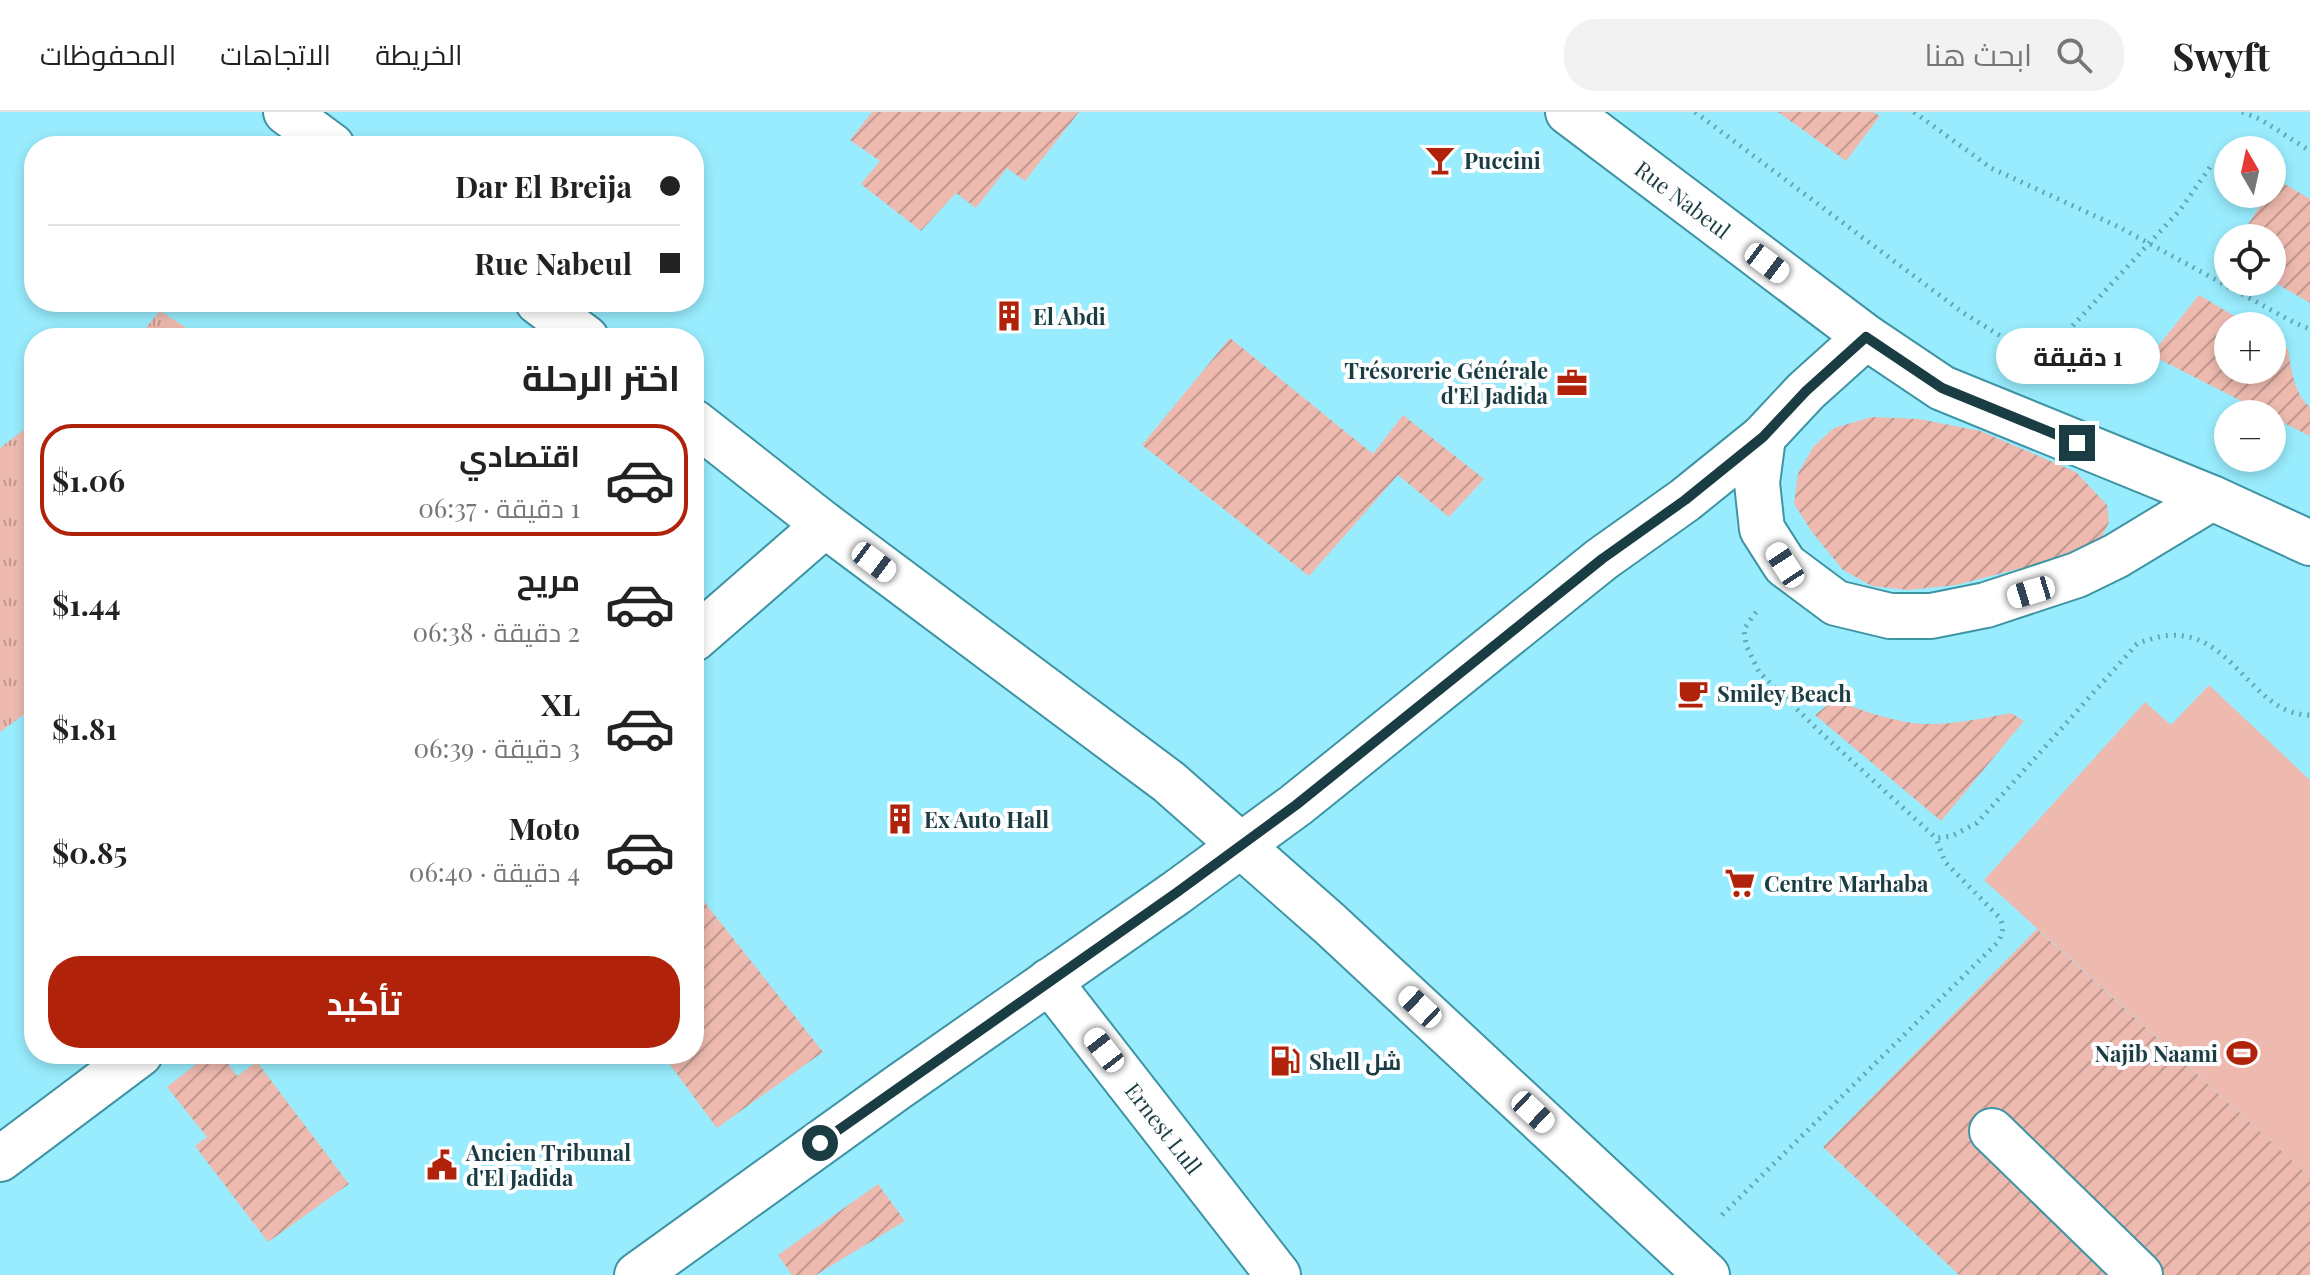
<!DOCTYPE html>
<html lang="ar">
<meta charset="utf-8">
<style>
:root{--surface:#fff;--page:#f2f2f2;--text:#222;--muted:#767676;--line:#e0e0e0;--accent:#b0230a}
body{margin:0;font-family:"Playfair Display",Cairo,serif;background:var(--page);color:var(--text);direction:rtl;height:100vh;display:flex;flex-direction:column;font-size:30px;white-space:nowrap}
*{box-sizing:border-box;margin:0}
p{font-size:26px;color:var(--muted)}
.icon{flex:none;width:44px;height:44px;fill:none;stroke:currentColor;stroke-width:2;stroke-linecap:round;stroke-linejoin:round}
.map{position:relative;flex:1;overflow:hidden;direction:ltr}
.drawer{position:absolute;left:24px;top:216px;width:680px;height:736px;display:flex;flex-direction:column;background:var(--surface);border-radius:32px;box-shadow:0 4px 12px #0003;direction:rtl}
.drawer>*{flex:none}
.banner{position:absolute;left:24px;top:24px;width:680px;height:176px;border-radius:32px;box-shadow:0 4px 12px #0003;direction:rtl;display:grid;align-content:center;height:176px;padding:0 24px;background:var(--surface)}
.needle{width:52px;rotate:351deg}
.controls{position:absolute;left:2214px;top:24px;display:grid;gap:16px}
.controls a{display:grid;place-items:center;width:72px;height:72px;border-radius:50%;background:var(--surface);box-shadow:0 4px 12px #0003;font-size:40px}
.end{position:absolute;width:36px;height:36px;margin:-18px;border:10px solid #1a3d44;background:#fff;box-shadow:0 0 0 4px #fff}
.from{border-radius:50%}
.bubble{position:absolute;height:56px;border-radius:28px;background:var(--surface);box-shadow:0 4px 12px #0003;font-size:26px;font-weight:700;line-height:56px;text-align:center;direction:rtl}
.car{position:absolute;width:24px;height:48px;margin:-24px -12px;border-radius:10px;box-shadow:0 0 6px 2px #0007;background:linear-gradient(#fff 24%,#345 0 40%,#fff 0 76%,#345 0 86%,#fff 0)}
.banner b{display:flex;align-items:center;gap:28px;height:76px;font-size:30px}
.banner b+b{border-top:2px solid var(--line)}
.banner i{width:20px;height:20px;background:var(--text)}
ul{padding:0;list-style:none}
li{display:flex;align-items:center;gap:24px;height:112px;margin:0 16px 12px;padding:0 8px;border:4px solid transparent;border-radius:32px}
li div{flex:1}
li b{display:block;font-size:30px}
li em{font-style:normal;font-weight:700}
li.on{border-color:var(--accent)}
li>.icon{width:72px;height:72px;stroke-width:1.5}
h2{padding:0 24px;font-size:36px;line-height:96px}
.button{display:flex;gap:16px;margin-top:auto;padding:16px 24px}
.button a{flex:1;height:92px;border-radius:32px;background:var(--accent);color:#fff;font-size:32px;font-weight:700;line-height:92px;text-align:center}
header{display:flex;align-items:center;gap:48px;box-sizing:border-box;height:112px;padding:0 40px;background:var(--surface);border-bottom:2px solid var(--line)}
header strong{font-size:38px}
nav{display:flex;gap:44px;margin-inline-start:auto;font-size:28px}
.search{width:560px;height:72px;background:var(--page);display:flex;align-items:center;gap:20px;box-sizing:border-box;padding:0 28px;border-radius:32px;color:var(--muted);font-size:30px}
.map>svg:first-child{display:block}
</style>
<header>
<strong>Swyft</strong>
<div class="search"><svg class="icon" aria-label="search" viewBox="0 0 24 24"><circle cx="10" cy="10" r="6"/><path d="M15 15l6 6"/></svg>ابحث هنا</div>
<nav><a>الخريطة</a><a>الاتجاهات</a><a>المحفوظات</a></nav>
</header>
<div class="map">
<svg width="2310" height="1163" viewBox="0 0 2310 1163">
<defs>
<pattern id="grass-tufts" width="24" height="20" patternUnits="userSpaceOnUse" patternTransform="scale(2)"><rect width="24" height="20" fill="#eebaaf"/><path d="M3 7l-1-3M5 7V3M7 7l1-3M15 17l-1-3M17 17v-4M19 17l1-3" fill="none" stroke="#c09890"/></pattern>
<pattern id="garden-furrows" width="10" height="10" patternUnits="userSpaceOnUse" patternTransform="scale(2)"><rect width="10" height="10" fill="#eebaaf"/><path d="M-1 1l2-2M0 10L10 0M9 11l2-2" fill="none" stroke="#c09890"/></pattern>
</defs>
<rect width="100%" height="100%" fill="#98ecfd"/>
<g fill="url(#grass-tufts)">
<polygon points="160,199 202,226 137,226"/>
<polygon points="34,310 34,595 0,620 0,336"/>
</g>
<polygon fill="#eebaaf" points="2209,573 2310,668 2310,1065 1984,768 2145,590 2171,613"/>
<g fill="url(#garden-furrows)">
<polygon points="872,0 1079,0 1025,69 1007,56 976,96 956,81 921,119 861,72 880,49 850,28"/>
<polygon points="1778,0 1873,0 1880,4 1846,49"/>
<polygon points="2278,68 2310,87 2310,191 2272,169 2272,126 2239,126 2268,82 2272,82 2272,76"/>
<path d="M2199,183L2251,214H2228V258H2272V227L2288,237C2291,255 2294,283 2310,295V324L2272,305V302H2267L2151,243Z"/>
<polygon points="1230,226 1373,342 1403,303 1484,367 1449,405 1398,363 1309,464 1142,333"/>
<polygon points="1872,305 1919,307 1980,319 2076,360 2107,393 2109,410 2102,425 2088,439 1956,473 1908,478 1872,474 1843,458 1812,420 1794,392 1798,362 1813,335 1834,316"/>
<path d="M1834,588C1858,597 1886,607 1912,611C1945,615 1979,607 2011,601L2024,609L1941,709L1815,603Z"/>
<polygon points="694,777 823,940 717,1016 662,942 694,942"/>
<polygon points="2037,817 2310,1065 2310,1163 1959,1163 1823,1035"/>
<polygon points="209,942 221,942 237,964 257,950 349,1072 268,1130 195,1034 207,1025 167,975"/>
<polygon points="878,1072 905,1109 816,1163 792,1163 778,1143"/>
</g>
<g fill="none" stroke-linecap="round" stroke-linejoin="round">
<g stroke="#3f94a4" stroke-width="48">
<g id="minor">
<polyline points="286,0 332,34"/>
<polyline points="1568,0 1866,225 1942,276 2212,386 2310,431"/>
<polyline points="538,190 586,226"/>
<polyline points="694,310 825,413 1169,670 1330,812 1707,1163"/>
<polyline points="1763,325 1757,371 1762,417 1785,453 1836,491 1890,504 1931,504 1986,493 2077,463 2116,444 2212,386"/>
<polyline points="694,527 825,413"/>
<polyline points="1049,869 1278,1163"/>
<polyline points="1992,1019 2140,1163"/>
<polyline points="0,1047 140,942"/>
<polyline points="637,1163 897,976 1176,781 1296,693 1602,447 1685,388 1763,325 1806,279 1866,225"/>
</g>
</g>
<g stroke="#66a6b3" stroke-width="5" stroke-dasharray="2 6" stroke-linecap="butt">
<polyline points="1695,0 1962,200 2047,253"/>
<polyline points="1914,0 1991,56 2119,115 2295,211 2310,217"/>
<polyline points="2242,0 2260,7 2310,39"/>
<polyline points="2040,249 2180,98 2213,51"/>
<path d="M1756,500L1744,517L1746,533L1759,560L1817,617L1936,726L1952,724L1977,711L2137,532C2229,492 2243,603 2310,603"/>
<path d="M1722,1103L1998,830C2003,821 2004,815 2000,806L1945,750L1936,726"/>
</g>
<use href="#minor" stroke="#fff" stroke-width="44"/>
</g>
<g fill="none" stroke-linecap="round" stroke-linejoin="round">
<polyline stroke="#1a3d44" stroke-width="10" points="820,1031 1176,781 1296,693 1602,447 1685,388 1763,325 1806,279 1866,225 1942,276 2077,331"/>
</g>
<defs>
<g id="bar-bare" transform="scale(2.4)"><path d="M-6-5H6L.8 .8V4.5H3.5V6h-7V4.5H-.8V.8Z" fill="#b0230a" stroke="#fefefe" stroke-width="2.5" paint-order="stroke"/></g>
<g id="building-bare" transform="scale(2.4)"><path d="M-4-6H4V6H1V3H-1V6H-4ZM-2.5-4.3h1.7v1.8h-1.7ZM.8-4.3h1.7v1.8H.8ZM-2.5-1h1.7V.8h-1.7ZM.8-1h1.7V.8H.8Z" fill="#b0230a" stroke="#fefefe" stroke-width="2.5" paint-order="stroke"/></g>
<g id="office-bare" transform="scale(2.4)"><path d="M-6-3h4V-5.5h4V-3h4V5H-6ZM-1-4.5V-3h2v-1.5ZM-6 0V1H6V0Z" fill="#b0230a" stroke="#fefefe" stroke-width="2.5" paint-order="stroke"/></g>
<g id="cafe-bare" transform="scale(2.4)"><path d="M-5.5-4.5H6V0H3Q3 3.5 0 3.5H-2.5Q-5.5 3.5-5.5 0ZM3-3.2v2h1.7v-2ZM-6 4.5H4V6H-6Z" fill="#b0230a" stroke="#fefefe" stroke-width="2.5" paint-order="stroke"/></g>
<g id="supermarket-bare" transform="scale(2.4)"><path d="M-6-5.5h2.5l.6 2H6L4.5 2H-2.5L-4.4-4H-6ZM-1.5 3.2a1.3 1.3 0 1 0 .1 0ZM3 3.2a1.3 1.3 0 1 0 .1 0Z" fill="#b0230a" stroke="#fefefe" stroke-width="2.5" paint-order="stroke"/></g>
<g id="stadium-bare" transform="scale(2.4)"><path d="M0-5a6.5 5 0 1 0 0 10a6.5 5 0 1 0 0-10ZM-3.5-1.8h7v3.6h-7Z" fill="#b0230a" stroke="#fefefe" stroke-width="2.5" paint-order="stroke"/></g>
<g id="fuel-bare" transform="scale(2.4)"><path d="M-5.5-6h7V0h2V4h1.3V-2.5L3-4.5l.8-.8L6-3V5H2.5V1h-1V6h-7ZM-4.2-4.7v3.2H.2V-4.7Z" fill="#b0230a" stroke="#fefefe" stroke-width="2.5" paint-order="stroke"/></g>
<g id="civic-bare" transform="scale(2.4)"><path d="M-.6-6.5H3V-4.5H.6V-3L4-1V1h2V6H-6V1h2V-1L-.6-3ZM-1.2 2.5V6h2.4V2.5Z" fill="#b0230a" stroke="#fefefe" stroke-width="2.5" paint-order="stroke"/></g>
</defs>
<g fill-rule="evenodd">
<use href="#bar-bare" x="1440" y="48"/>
<use href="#building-bare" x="1009" y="204"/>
<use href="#office-bare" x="1572" y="271"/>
<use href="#cafe-bare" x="1693" y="581"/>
<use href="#building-bare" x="900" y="707"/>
<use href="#supermarket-bare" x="1740" y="771"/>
<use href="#stadium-bare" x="2242" y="941"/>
<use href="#fuel-bare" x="1285" y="949"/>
<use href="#civic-bare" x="442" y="1053"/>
</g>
<g text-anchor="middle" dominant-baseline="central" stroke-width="8" stroke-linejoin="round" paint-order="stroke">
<g font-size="22" font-weight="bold" fill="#1a3d44" stroke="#fefefe" text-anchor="start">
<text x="1464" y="48">Puccini</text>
<text x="1033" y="204">El Abdi</text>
<text x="1548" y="258" text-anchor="end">Trésorerie Générale<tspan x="1548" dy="25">d'El Jadida</tspan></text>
<text x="1717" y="581">Smiley Beach</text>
<text x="924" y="707">Ex Auto Hall</text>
<text x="1764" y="771">Centre Marhaba</text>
<text x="2218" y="941" text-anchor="end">Najib Naami</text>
<text x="1309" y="949">Shell شل</text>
<text x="466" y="1040">Ancien Tribunal<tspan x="466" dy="25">d'El Jadida</tspan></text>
</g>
<g font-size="22" fill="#1a3d44" stroke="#fefefe">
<text transform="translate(1683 87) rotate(37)">Rue Nabeul</text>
<text transform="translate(1164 1016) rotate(52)">Ernest Lull</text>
</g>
</g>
</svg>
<div class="controls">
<a><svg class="needle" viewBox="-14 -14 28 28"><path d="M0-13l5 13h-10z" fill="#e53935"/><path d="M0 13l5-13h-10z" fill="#767676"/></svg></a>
<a><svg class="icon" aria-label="locate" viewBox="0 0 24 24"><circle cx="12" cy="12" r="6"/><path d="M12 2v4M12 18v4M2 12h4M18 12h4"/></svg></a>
<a>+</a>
<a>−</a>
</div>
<i class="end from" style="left:820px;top:1031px"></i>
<i class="end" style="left:2077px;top:331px"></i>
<div class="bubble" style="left:1996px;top:216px;width:164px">1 دقيقة</div>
<i class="car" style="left:1767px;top:151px;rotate:127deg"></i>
<i class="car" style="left:874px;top:450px;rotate:127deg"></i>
<i class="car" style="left:1785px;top:453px;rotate:327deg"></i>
<i class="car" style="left:2031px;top:480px;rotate:253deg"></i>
<i class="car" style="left:1420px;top:895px;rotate:313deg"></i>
<i class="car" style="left:1104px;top:938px;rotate:322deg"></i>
<i class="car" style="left:1533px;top:1000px;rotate:133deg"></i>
<div class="banner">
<b><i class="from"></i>Dar El Breija</b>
<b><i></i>Rue Nabeul</b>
</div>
<section class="drawer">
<h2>اختر الرحلة</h2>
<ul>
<li class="on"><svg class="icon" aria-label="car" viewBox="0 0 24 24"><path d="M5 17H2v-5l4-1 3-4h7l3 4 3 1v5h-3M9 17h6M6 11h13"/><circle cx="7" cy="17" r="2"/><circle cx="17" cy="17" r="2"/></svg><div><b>اقتصادي</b><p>1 دقيقة · 06:37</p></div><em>$1.06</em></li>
<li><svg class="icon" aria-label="car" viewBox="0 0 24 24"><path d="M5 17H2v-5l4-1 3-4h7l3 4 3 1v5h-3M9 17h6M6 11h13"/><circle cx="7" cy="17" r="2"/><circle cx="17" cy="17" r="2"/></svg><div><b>مريح</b><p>2 دقيقة · 06:38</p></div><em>$1.44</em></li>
<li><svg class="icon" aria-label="car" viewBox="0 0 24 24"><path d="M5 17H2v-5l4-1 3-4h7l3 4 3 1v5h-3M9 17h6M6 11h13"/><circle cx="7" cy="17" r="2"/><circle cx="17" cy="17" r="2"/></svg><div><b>XL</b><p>3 دقيقة · 06:39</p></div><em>$1.81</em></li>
<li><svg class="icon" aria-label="car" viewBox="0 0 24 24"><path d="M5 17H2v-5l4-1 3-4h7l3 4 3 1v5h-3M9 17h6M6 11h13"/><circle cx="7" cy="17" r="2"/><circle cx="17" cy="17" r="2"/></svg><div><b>Moto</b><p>4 دقيقة · 06:40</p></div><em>$0.85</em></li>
</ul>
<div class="button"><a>تأكيد</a></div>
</section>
</div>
